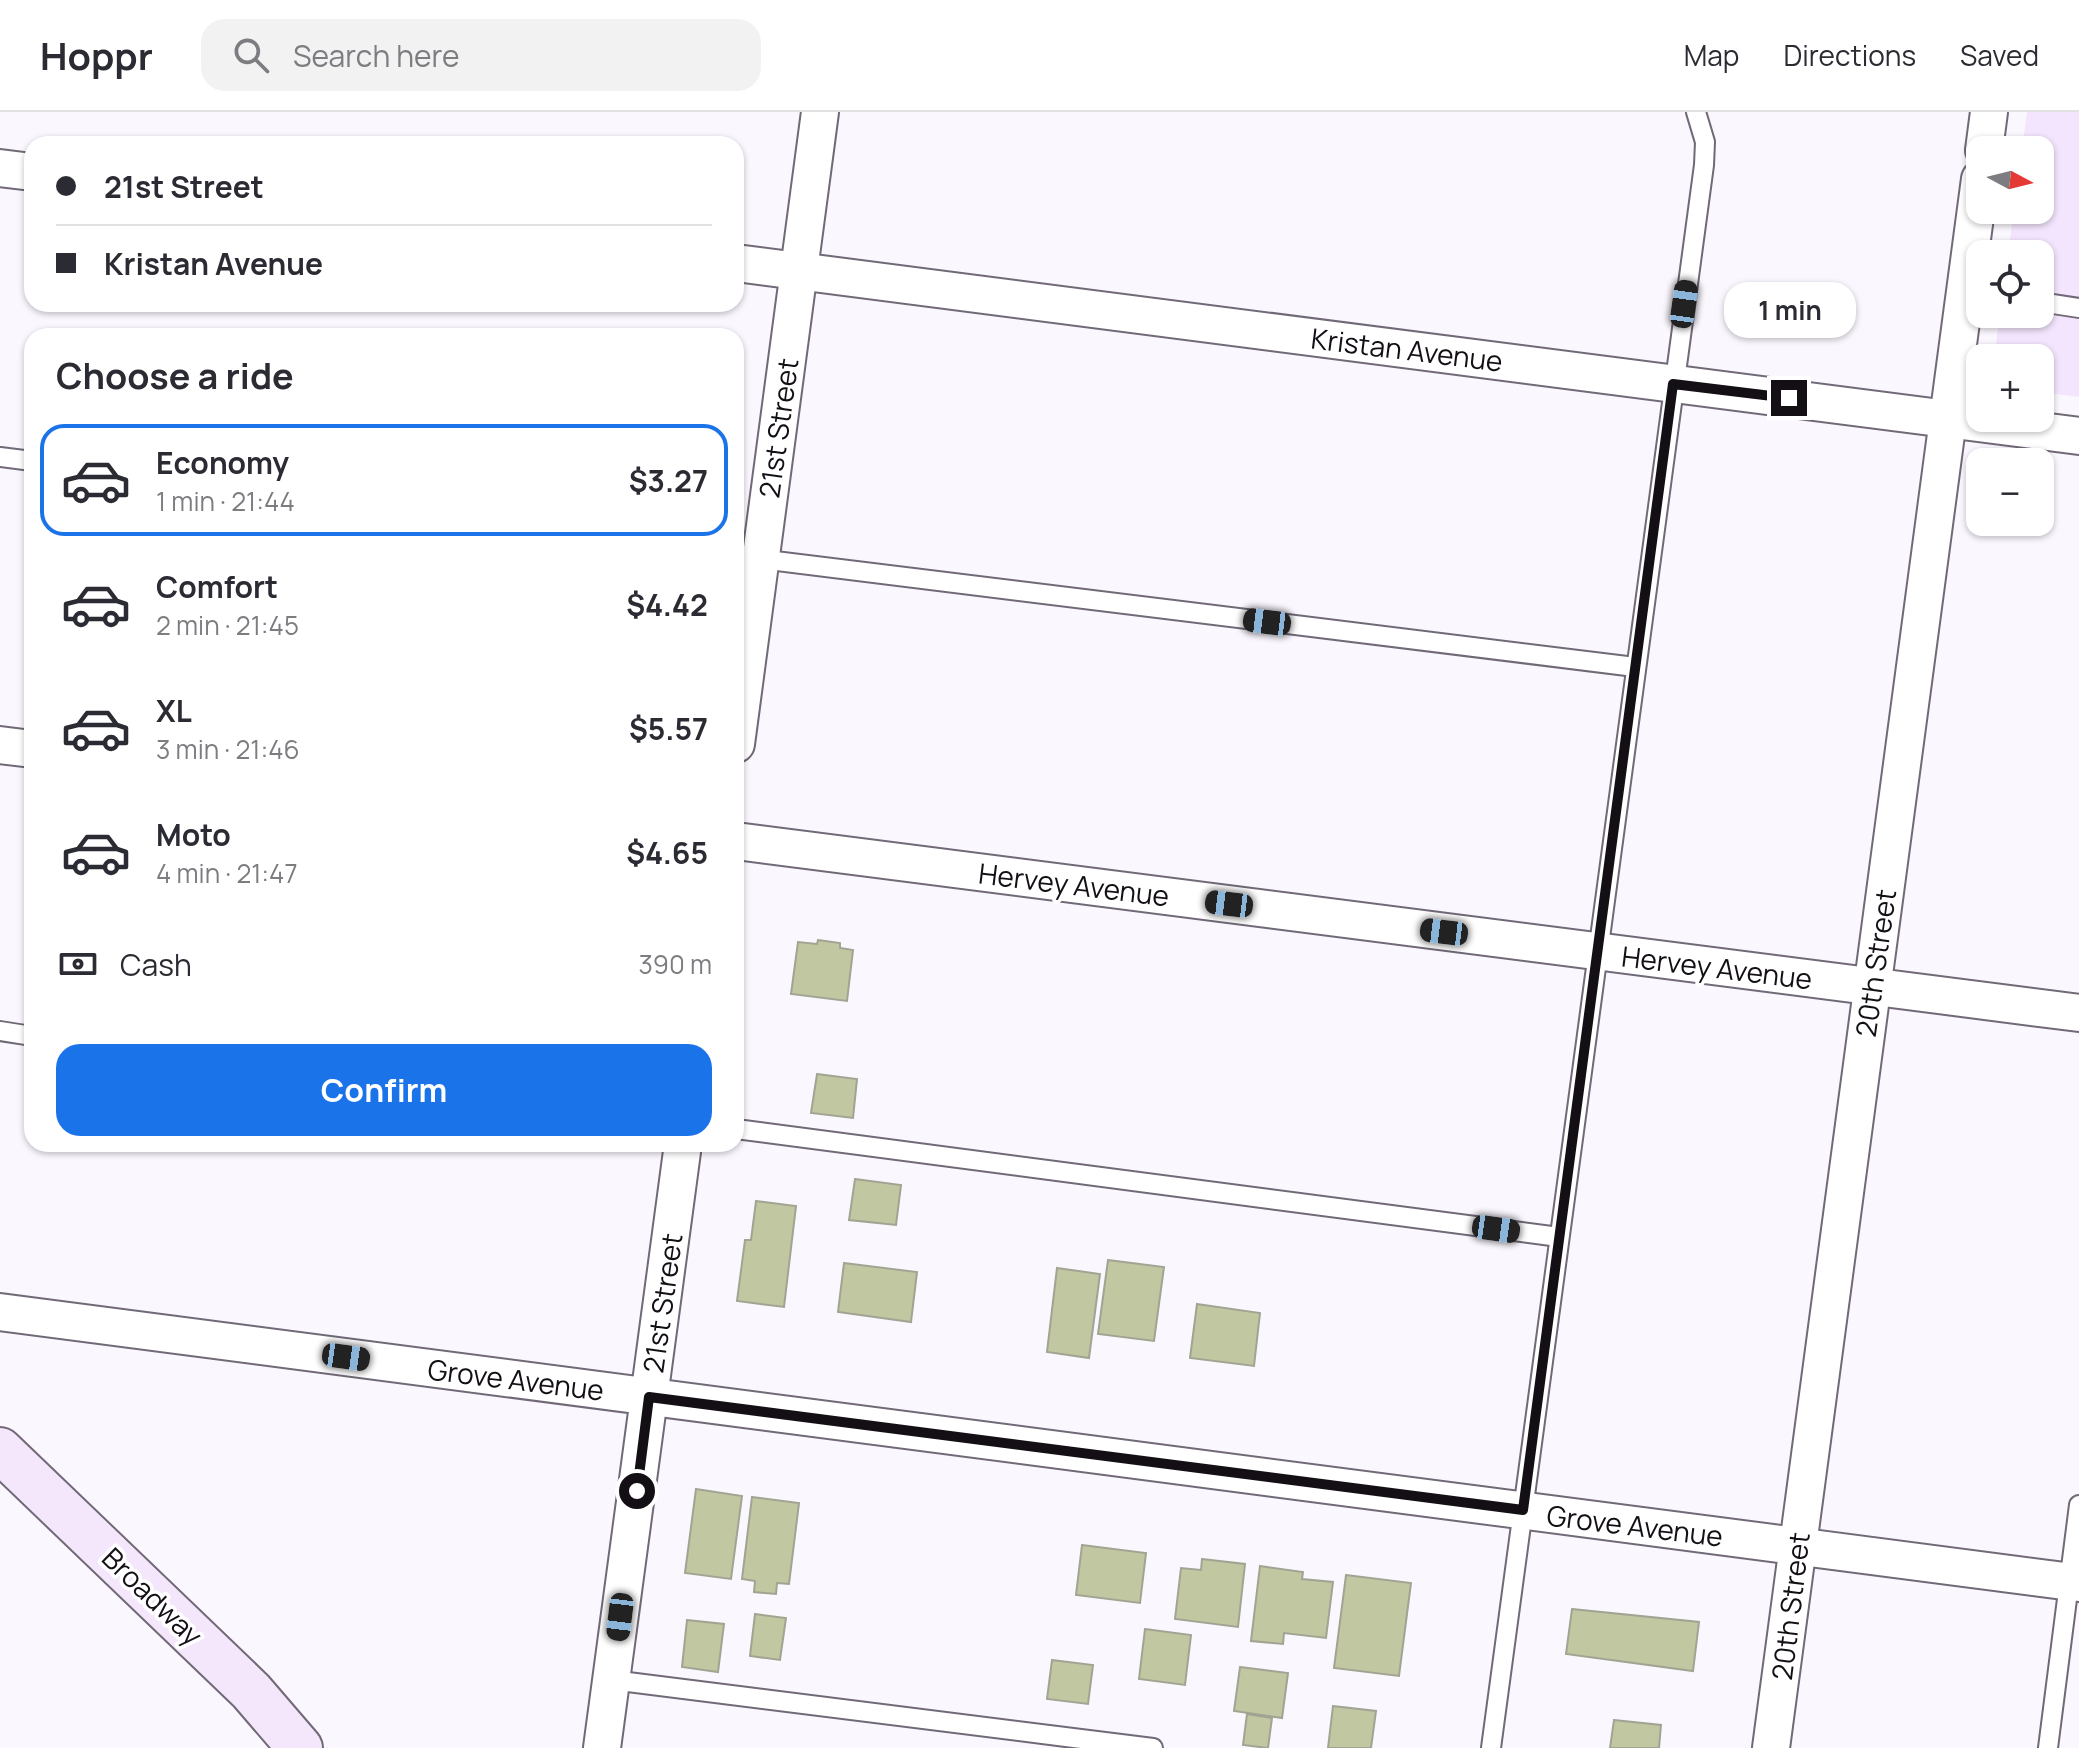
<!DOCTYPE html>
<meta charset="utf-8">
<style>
:root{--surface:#fff;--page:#f2f2f3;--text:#2b2b33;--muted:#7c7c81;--line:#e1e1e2;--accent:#1a73e8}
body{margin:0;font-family:Manrope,sans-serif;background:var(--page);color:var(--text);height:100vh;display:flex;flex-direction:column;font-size:30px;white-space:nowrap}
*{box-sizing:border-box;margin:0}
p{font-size:26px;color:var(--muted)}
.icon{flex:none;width:44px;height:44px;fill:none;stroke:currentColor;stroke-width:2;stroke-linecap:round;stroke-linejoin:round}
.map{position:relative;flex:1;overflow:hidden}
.sheet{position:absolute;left:24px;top:216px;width:720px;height:824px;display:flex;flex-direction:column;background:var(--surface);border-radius:24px;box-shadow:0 2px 6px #0004}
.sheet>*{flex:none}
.top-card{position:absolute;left:24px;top:24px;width:720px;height:176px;border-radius:24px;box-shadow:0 2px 6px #0004;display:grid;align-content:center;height:176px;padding:0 32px;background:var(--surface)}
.needle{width:52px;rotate:97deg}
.tools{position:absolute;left:1966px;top:24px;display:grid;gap:16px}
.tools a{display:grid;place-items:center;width:88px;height:88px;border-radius:16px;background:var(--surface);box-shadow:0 2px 6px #0004;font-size:40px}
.end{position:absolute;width:36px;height:36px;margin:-18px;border:10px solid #130f15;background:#fff;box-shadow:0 0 0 4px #fff}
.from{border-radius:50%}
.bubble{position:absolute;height:56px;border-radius:24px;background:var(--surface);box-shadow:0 2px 6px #0004;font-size:26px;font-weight:700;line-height:56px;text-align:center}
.car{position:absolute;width:24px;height:48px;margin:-24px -12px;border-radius:10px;box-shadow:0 0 6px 2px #0007;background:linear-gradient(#222 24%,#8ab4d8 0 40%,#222 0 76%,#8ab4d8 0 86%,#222 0)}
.top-card b{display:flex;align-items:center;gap:28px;height:76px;font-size:30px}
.top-card b+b{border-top:2px solid var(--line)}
.top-card i{width:20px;height:20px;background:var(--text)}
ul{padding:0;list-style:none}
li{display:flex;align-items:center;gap:24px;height:112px;margin:0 16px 12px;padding:0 16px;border:4px solid transparent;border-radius:24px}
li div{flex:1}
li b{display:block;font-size:30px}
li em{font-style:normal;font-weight:700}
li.on{border-color:var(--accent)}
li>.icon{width:72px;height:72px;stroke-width:1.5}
h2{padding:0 32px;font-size:36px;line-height:96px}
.pay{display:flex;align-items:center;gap:20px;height:88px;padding:0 32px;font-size:30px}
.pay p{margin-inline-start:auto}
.primary-button{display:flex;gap:16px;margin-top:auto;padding:16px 32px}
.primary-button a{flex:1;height:92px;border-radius:24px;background:var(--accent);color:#fff;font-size:32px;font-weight:700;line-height:92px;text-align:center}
header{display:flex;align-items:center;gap:48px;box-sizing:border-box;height:112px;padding:0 40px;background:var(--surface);border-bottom:2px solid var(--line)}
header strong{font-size:38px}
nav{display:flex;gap:44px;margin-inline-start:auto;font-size:28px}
.search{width:560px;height:72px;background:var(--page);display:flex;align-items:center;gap:20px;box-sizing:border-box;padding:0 28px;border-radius:24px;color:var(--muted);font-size:30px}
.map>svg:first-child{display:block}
</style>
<header>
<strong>Hoppr</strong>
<div class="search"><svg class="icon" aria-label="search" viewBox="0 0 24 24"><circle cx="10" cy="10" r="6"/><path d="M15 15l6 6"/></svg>Search here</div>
<nav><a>Map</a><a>Directions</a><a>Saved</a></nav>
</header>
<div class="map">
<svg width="2079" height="1636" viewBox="0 0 2079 1636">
<rect width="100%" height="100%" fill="#fbf7fe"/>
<polygon fill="#f3e5fd" points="2027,0 2079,0 2079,285 2040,280 2040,246 1994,246 2000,202 2040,202 2040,142 2008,142 2014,98 2040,98 2040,38 2022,38"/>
<g fill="#c1c7a1" stroke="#a1a492" stroke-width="2">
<polygon points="818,828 840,831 840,836 853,838 847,889 791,882 798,830 817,832"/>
<polygon points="817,962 857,967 853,1006 811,1001"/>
<polygon points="855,1067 901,1073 896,1113 849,1108"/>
<polygon points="756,1089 796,1094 784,1195 737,1189 745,1128 751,1128"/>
<polygon points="1108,1148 1164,1155 1154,1229 1098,1222"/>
<polygon points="844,1151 917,1160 911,1210 838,1200"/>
<polygon points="1057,1156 1100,1162 1089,1246 1047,1240"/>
<polygon points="1197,1192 1260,1201 1254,1254 1190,1246"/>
<polygon points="696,1377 742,1384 731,1467 685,1461"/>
<polygon points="752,1385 799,1391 789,1472 777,1471 776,1482 754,1480 755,1469 742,1467"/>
<polygon points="1082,1433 1146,1441 1140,1491 1076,1483"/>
<polygon points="1202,1447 1245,1452 1238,1515 1175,1507 1181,1456 1201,1458"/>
<polygon points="1260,1454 1303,1460 1302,1467 1333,1470 1326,1526 1284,1521 1283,1532 1251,1529"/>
<polygon points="1346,1463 1411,1471 1399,1564 1334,1556"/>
<polygon points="1572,1497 1699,1510 1693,1559 1566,1542"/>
<polygon points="755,1502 786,1506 780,1548 750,1544"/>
<polygon points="687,1508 724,1512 718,1560 682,1555"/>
<polygon points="1145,1517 1191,1523 1185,1573 1139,1567"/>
<polygon points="1052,1548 1093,1553 1088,1592 1047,1587"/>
<polygon points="1240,1555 1288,1561 1282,1606 1234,1599"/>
<polygon points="1333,1594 1376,1599 1371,1636 1328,1636"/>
<polygon points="1247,1602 1272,1606 1268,1636 1243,1633"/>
<polygon points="1614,1608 1661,1613 1659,1636 1610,1636"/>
</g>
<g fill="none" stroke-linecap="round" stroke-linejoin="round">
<g stroke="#716977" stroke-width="22">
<g id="lane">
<polyline points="2040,190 2079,196"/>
<polyline points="0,345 32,349"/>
<polyline points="736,444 1635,555"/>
<polyline points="0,919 32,924"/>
<polyline points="736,1017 1559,1125"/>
<polyline points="612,1568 1153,1636"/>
<polyline points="1491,1636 1704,53 1705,30 1696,0"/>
<polyline points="2048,1636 2079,1393"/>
</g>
</g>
<g stroke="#716977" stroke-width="40">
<g id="street">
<polyline points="1984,38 1989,0"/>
<polyline points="0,56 32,60"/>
<polyline points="736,151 2079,324"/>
<polyline points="736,632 820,0"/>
<polyline points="0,633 32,637"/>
<polyline points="736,729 2079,901"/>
<polyline points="0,1200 2079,1471"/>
<polyline points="602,1636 683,1032"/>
<polyline points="1771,1636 1980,67"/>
</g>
</g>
<g stroke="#716977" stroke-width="48">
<polyline id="secondary" points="0,1338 251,1579 300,1636"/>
</g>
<use href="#lane" stroke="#fff" stroke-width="18"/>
<use href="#street" stroke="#fff" stroke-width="36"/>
<use href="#secondary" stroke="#f4e7fc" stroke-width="44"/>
</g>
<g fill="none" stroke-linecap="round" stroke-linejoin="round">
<polyline stroke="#130f15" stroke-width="10" points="637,1379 649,1285 1523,1398 1673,272 1789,286"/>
</g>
<g text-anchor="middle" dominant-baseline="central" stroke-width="7" stroke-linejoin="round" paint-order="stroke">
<g font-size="28" fill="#130f15" stroke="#fff">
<text transform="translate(1407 237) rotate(7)">Kristan Avenue</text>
<text transform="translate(778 316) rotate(-82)">21st Street</text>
<text transform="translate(1074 772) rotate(7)">Hervey Avenue</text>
<text transform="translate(1875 851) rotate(-82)">20th Street</text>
<text transform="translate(1717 855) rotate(7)">Hervey Avenue</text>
<text transform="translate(662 1191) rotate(-82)">21st Street</text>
<text transform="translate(516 1267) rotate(7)">Grove Avenue</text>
<text transform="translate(1635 1413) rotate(7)">Grove Avenue</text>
<text transform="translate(153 1484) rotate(44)">Broadway</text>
<text transform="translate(1790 1494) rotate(-83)">20th Street</text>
</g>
</g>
</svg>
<div class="tools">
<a><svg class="needle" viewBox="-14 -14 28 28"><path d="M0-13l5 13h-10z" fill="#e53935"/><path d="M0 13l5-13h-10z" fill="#7c7c81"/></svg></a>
<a><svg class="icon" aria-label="locate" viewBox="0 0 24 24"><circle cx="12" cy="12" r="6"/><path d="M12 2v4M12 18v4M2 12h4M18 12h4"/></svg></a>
<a>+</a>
<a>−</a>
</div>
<i class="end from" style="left:637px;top:1379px"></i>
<i class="end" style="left:1789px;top:286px"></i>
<div class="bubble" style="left:1724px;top:170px;width:132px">1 min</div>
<i class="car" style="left:1684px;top:192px;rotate:8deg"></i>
<i class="car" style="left:1267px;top:510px;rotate:277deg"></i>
<i class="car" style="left:1229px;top:792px;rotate:277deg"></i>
<i class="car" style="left:1444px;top:820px;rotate:277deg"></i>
<i class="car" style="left:1496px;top:1117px;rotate:98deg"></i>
<i class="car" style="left:346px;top:1245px;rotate:98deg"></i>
<i class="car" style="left:620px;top:1505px;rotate:187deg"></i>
<div class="top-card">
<b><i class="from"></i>21st Street</b>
<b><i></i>Kristan Avenue</b>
</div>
<section class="sheet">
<h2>Choose a ride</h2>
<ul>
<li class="on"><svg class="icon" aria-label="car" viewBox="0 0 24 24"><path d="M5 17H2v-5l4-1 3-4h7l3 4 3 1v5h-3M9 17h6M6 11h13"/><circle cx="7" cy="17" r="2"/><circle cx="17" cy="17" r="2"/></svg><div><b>Economy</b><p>1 min · 21:44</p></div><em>$3.27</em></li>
<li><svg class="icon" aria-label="car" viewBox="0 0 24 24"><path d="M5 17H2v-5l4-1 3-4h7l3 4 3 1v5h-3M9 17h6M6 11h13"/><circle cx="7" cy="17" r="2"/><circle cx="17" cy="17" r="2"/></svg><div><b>Comfort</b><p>2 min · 21:45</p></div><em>$4.42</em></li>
<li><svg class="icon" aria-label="car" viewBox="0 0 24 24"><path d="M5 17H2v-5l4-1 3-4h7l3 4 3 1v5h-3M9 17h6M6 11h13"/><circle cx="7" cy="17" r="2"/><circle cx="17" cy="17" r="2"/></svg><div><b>XL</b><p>3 min · 21:46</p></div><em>$5.57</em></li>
<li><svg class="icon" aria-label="car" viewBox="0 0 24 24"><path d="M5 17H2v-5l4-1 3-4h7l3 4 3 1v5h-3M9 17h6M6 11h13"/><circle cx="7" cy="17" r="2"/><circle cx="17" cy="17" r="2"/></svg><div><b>Moto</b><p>4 min · 21:47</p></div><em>$4.65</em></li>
</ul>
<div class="pay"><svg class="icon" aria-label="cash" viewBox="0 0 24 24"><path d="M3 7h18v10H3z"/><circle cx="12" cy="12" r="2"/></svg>Cash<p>390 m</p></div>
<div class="primary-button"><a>Confirm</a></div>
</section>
</div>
